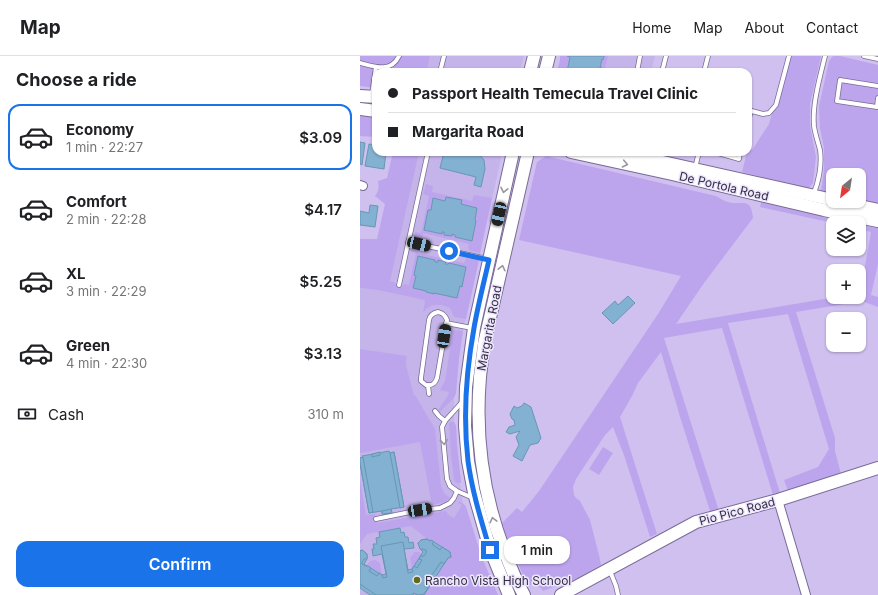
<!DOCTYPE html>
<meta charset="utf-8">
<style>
:root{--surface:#fff;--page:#f2f2f2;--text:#202124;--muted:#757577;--line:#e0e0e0;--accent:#1a73e8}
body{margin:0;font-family:Inter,sans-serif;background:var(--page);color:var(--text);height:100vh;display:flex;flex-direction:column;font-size:15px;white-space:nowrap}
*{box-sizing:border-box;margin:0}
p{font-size:13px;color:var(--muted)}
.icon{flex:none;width:22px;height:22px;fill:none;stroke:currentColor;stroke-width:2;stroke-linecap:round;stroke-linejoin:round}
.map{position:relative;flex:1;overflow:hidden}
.sheet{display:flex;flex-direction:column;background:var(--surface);width:360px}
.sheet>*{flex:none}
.hud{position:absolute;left:12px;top:12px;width:380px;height:88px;border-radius:12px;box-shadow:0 1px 3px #0004;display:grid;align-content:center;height:88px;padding:0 16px;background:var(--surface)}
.needle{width:26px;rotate:210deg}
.fabs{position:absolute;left:466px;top:112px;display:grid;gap:8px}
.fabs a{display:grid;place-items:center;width:40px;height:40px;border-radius:8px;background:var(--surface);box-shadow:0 1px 3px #0004;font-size:20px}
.end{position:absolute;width:18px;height:18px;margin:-9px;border:5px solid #1a73e8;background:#fff;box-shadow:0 0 0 2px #fff}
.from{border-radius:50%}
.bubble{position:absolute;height:28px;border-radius:12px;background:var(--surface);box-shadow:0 1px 3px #0004;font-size:13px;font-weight:600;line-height:28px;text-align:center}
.car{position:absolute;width:12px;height:24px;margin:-12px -6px;border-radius:5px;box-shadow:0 0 3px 1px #0007;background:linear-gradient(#222 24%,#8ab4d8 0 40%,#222 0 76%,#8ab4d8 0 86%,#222 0)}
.hud b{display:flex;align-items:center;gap:14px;height:38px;font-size:15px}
.hud b+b{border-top:1px solid var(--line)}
.hud i{width:10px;height:10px;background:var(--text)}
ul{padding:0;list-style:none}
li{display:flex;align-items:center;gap:12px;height:66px;margin:0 8px 6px;padding:0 8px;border:2px solid transparent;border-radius:12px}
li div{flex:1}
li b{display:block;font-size:15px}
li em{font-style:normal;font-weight:600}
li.current{border-color:var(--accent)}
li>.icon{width:36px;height:36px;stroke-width:1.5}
h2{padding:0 16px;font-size:18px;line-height:48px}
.pay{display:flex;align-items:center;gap:10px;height:44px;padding:0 16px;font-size:15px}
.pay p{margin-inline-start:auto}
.button{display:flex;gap:8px;margin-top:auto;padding:8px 16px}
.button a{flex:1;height:46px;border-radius:12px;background:var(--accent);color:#fff;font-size:16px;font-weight:600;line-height:46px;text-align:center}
header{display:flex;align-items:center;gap:24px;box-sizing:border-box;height:56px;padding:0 20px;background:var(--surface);border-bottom:1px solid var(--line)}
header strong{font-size:19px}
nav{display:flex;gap:22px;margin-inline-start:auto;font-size:14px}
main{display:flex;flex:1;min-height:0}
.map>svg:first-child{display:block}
</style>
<header>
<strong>Map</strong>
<nav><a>Home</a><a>Map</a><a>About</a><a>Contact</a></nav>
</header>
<main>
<section class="sheet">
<h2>Choose a ride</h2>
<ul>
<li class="current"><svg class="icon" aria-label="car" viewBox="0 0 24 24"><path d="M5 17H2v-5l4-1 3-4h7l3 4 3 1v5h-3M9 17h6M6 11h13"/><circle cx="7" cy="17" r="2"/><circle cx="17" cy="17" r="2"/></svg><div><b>Economy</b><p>1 min · 22:27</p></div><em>$3.09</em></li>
<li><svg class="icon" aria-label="car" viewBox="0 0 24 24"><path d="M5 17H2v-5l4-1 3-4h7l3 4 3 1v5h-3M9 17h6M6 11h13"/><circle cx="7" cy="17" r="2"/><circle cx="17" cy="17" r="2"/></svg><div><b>Comfort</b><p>2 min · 22:28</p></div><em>$4.17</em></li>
<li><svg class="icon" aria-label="car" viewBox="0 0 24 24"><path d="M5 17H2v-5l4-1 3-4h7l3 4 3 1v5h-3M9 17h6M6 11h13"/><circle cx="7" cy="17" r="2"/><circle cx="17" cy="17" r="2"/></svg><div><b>XL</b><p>3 min · 22:29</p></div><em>$5.25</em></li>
<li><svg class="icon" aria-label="car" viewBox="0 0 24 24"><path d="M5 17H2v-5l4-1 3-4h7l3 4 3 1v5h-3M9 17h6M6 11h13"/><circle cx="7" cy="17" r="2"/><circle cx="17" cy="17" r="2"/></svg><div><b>Green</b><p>4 min · 22:30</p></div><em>$3.13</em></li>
</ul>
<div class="pay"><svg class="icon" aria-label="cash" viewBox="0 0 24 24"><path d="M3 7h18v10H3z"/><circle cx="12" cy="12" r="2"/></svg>Cash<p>310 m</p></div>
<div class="button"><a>Confirm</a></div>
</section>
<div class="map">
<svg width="518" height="539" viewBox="0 0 518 539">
<rect width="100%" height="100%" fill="#cfc0f0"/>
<g fill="#c5b4ea">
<polygon points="70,0 164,0 160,16 67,16"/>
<polygon points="200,0 295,0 291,16 197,16 200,4"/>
<polygon points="48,96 138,96 141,102 104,270 99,302 96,337 94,342 94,366 96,370 97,389 101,426 100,428 103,448 106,451 122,502 138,539 0,539 0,232 18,233"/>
</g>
<g fill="#bda5ee">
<polygon points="0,0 70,0 67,16 16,16 16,32 0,30"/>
<polygon points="200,0 248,0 244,16 197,16 200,4"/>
<polygon points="427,0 461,0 450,48 450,70 456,101 453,127 448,133 382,116 387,96 388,96 388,93 392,94 409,68"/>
<polygon points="473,0 480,0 518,9 518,149 499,145 499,119 473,119 473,139 463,136 461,135 464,114 464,92 460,72 459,50 469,5"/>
<polygon points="0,59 16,61 16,81 0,80"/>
<path d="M33,96H59L30,225L34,226L35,228L43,230L44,228L49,229L56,197L51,196L52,190L59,191L58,197L104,207L106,203L107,202L119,204L106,263L94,261L90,252C80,247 70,247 63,257L65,244L18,234L0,232V183H17L25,148L15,140C19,135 19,130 18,125L27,122Z"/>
<path d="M186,100L356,140C360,142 364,145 368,146C382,150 391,140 393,162L344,227L316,268L476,241H499V237H500L511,176L499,173V167H473L400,151L402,142L518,168V208L511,239L518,241V251L502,245L436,256L475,382V395L481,418L428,435L424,424L458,411L469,393L428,258L368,267L420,437L413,439L362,272L304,282L359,455L351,458L321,364L301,296L278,327L272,340L260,361L297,478L290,481L265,402L253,371L245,379L216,423L213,431L214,439L216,442L220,445L230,464L239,499L241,509L218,522L183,535L181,532L172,528L168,530L151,492L142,467L157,452L162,456L179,435L298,258L321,220L159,184L177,106Z"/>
<polygon points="66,128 73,130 72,136 112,145 114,139 132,142 120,197 109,194 108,191 109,188 63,177 62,183 55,182 54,181 55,176 61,177 69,140 63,138"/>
<polygon points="93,274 103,275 99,302 96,337 94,342 80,356 78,354 87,341 89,336 80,334 85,325"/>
<polygon points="0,293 47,300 46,305 46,309 54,340 55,339 75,373 81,430 84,437 90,442 85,446 72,449 60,386 0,397"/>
<polygon points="90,366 94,366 96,370 97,389 101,426 100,427 97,427 94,424 91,400 89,368"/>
<polygon points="243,391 253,397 239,419 229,413"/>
<polygon points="0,424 6,459 15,458 17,467 85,455 88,457 87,458 94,462 102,449 98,447 99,445 105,449 106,451 122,502 138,539 64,539 88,502 91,501 90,496 72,484 70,485 51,470 7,478 0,488"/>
<polygon points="54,496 59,496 62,498 52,513 50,501 52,500"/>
<polygon points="15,504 20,507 22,519 7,509 10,505"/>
</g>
<g fill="#83b1d1" stroke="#6996b5">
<polygon points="207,0 244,0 243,4 242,3 240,12 242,12 241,16 207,16 210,1"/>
<polygon points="0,86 5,87 2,109 0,108"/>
<polygon points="9,88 16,89 16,96 26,96 24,113 5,110"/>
<polygon points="84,96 114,96 118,97 124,104 125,113 121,131 114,129 116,121 80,112"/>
<polygon points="86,141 102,144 101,148 117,152 115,164 116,165 112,185 95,181 95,179 92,178 92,180 84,179 84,176 82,176 82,178 64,174 68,154 71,154 73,142 85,145"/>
<polygon points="10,149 18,150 15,171 0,169 0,155 9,157"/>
<polygon points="58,200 75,204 75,206 78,206 78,204 86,206 85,208 88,208 89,207 106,211 102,231 100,230 97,242 74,237 74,238 66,236 66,235 53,232 56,220 54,219"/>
<polygon points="268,240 275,247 253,268 242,257 255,245 258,249"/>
<polygon points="164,347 171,351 181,382 178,387 170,389 162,405 153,400 159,389 156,381 160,375 150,378 146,376 149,371 155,369 154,364 152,363 150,358 154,350 157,352 162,350"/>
<polygon points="29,395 30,397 34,396 44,451 31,453 32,457 22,458 22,455 9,457 0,407 0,402 3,401 2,400"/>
<polygon points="20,396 20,399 12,401 12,398"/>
<polygon points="34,396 44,451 40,452 30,397"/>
<polygon points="3,401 13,456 9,457 0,407 0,402"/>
<polygon points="31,453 32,457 22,458 22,455"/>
<polygon points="40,472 41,477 44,476 45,481 48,481 49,487 53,486 54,492 44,493 48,514 52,513 63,496 61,494 58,487 61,484 67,483 70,485 71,484 90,496 91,501 88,502 64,539 58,539 53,537 53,539 10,539 0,532 0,495 2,494 7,498 7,503 4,508 22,519 26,518 22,498 13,500 12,493 14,493 13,488 17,488 16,482 20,481 19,476"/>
<polygon points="67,483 70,485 71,484 74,486 72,488 80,494 82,491 90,496 91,501 88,502 84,508 81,506 64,530 68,532 64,538 58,539 53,537 53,539 16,539 0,528 0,495 2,494 7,498 7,503 4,503 2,506 2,508 6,510 8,510 11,512 9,515 17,520 19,517 22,519 23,522 27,521 21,490 43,486 48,517 53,516 52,513 54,510 57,512 62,504 59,503 61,500 64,500 66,497 66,494 62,493 60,493 58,487 61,484"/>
</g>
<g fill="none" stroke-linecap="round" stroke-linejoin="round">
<g stroke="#796b96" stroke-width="5.5">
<g id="lane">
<polyline points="504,0 518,3"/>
<path d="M0,7C15,11 31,17 39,0"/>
<polyline points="80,16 84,0"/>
<polyline points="277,16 280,0"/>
<polyline points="302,16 306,0"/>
<polyline points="344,16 348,0"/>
<polyline points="518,30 480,24 477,45 517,51 518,42"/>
<polyline points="12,38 16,11"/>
<polyline points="388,54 403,58 409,57 416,49 429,0"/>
<polyline points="388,65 391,55"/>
<polyline points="359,96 358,97 379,103 380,96"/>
<polyline points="335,112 339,96"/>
<path d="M453,139C459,126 462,108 460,94C458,86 455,78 454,70C452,48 460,21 465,0"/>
<polyline points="48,186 128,203"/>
<polyline points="39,229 68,96"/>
<path d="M78,256C83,257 85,259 87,264L77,322C75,328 72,330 66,329L61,325V322L69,264C70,259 73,257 78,256Z"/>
<polyline points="86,267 112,272"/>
<polyline points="68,329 69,338"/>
<polyline points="103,345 85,365 82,371 87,423 90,430 97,435 113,442"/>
<polyline points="75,355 79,360 85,365"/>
<polyline points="16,463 60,454 80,452 90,447 94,442 97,435"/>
<polyline points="250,515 256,530 258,539"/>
</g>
</g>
<g stroke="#796b96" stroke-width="10">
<g id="street">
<polyline points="0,129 3,130"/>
<polyline points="418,444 446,539"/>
</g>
</g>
<g stroke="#796b96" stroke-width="14">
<g id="secondary">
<polyline points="170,16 174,0"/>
<polyline points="185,16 189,0"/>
<polyline points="0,40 16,41"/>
<polyline points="0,53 16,55"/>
<polyline points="211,96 312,118 464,154 518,165"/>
<polyline points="258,96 473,144"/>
<polyline points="476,145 518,154"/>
<polyline points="149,539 130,493 114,437 108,405 105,370 106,331 114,272 153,96"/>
<path d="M164,539C156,525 150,510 144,494C123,439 115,380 120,321C121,310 123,299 124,288L168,96"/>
<polyline points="201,539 336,466 418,444 518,412"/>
</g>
</g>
<use href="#lane" stroke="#fff" stroke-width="4"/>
<use href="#street" stroke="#fff" stroke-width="8"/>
<use href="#secondary" stroke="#fff" stroke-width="12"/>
</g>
<defs><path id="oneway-chevron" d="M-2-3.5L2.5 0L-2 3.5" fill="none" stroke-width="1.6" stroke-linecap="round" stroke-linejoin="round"/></defs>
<g stroke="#9a96a0">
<use href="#oneway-chevron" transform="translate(265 108) rotate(12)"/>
<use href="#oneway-chevron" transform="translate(144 134) rotate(102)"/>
<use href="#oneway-chevron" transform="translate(142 212) rotate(-77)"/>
<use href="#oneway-chevron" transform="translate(84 386) rotate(84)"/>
<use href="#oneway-chevron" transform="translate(133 464) rotate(-104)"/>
</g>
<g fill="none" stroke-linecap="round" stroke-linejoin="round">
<path stroke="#1a73e8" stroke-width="5" d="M89,195L129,204C124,226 118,249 114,272C106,316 103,361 108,405C112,435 121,464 130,494"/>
</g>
<circle fill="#5e6d18" stroke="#ede6fe" stroke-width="1.5" cx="57" cy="524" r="4"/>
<g text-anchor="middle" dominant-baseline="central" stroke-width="3" stroke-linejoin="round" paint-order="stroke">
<g font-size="12" fill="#342e41" stroke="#ede6fe">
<text transform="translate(364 130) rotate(13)">De Portola Road</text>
<text transform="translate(129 272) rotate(-79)">Margarita Road</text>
<text transform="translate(377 455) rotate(-15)">Pio Pico Road</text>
</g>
<g font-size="12" fill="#342e41" stroke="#ede6fe" text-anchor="start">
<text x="65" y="524">Rancho Vista High School</text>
</g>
</g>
</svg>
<div class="fabs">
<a><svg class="needle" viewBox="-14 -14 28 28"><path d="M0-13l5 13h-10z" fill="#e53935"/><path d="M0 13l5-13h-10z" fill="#757577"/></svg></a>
<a><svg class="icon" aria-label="layers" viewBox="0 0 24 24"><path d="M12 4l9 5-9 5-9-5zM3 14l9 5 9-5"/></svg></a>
<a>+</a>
<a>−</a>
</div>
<i class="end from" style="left:89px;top:195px"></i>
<i class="end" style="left:130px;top:494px"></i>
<div class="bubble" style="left:144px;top:480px;width:66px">1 min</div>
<i class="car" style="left:139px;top:158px;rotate:192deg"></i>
<i class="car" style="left:59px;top:188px;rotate:103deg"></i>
<i class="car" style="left:84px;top:280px;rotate:9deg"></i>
<i class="car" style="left:60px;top:454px;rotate:81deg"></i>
<div class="hud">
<b><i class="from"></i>Passport Health Temecula Travel Clinic</b>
<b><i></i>Margarita Road</b>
</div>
</div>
</main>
